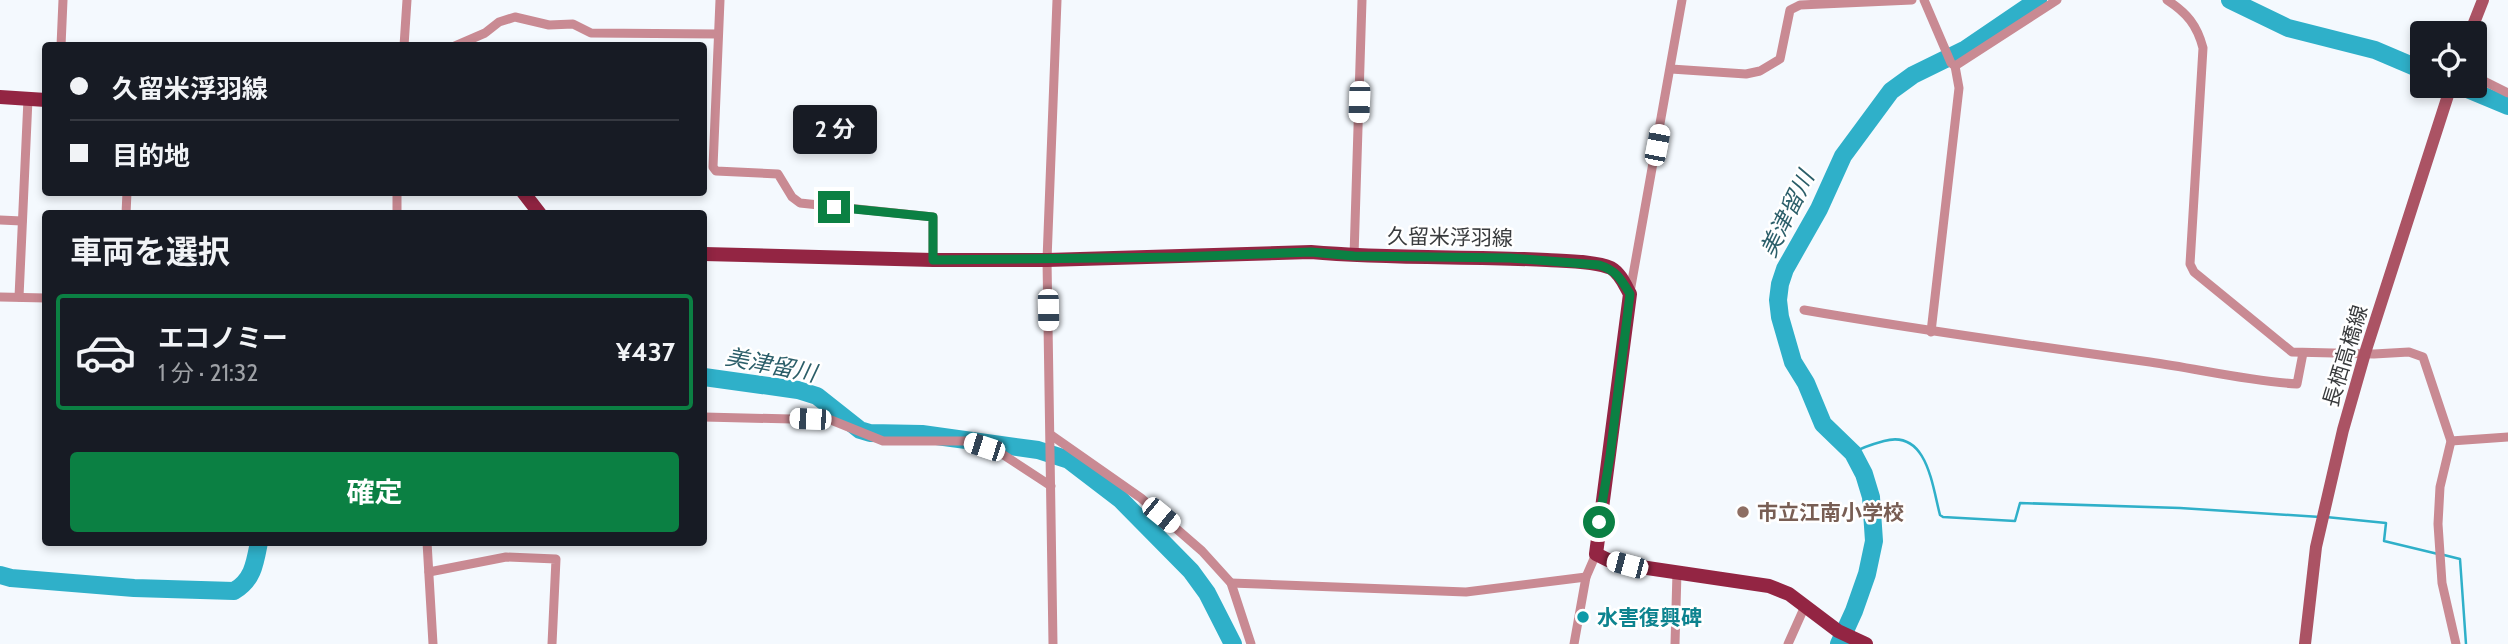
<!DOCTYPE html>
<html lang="ja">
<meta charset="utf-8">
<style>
:root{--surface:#171b24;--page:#20242c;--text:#f1f3f6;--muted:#9ea1a6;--line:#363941;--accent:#0b8043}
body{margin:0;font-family:Cabin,"Noto Sans JP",sans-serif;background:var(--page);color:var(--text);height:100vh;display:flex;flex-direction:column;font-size:26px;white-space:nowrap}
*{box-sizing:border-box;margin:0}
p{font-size:23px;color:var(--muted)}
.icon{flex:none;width:38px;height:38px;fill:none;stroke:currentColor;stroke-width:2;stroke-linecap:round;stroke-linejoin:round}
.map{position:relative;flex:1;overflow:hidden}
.panel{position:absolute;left:42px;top:210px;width:665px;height:336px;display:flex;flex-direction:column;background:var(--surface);border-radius:7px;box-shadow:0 4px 10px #0003}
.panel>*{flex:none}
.banner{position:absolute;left:42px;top:42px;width:665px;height:154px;border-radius:7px;box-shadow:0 4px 10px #0003;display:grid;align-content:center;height:154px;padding:0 28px;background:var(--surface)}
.controls{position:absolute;left:2410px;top:21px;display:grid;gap:14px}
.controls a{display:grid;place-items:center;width:77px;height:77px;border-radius:7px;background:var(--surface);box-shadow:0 4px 10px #0003;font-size:35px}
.end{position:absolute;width:32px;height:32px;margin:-16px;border:9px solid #0b8043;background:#fff;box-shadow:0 0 0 4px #fff}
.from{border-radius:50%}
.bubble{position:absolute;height:49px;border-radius:7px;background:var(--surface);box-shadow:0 4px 10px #0003;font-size:23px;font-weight:700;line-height:49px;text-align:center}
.car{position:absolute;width:21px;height:42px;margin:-21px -10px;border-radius:9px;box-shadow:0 0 5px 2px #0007;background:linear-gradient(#fff 24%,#345 0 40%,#fff 0 76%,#345 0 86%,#fff 0)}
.banner b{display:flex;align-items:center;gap:24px;height:66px;font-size:26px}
.banner b+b{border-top:2px solid var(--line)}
.banner i{width:18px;height:18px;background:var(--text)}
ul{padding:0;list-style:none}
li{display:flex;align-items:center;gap:21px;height:116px;margin:0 14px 10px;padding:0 14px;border:4px solid transparent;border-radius:7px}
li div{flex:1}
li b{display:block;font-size:26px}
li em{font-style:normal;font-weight:700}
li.active{border-color:var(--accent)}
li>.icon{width:63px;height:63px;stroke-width:1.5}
h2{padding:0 28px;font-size:32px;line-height:84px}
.cta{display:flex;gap:14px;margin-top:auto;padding:14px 28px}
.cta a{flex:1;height:80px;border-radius:7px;background:var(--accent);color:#fff;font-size:28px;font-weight:700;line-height:80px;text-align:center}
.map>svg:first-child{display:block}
</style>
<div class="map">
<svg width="2508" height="644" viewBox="0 0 2508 644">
<rect width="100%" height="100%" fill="#f4f9fe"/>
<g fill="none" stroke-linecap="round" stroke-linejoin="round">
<g stroke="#2fb0c9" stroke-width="2.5">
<path d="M1853,453C1862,447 1873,444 1884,441C1927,429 1932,485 1940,515L1943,517L2015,521L2020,503L2180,508L2320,517"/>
<polyline points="2326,517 2386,523 2384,541 2438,554"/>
<polyline points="2444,555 2460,559 2466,644"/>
</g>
<g stroke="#2fb0c9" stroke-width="18">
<polyline points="2230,0 2288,28 2375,50 2422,70"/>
<polyline points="2460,86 2508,106"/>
<polyline points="704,377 798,390 817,396 860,430 870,433 922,434 1038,450 1069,460 1120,499 1191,571 1207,593 1233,644"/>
<path d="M0,575L11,578L134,588L234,591C253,580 255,563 259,542"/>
<polyline points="1839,644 1854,611 1867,574 1874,541 1871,497 1864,474 1853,453 1823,424 1806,383 1793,362 1780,317 1778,300 1780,284 1785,269 1819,209 1843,156 1891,91 1913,75 1966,49 2038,0"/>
</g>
<g stroke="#c98a93" stroke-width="9">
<polyline points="720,0 713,167 716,171 778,174 792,197 800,203 933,217 933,260"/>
<polyline points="1924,0 1951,63 1955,66"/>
<path d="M2167,0C2187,13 2197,25 2203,48L2190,264L2194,272L2292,352L2374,354L2409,352L2423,357L2451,441L2440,487L2438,524L2442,583L2456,644"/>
<polyline points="61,46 63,0"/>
<polyline points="404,46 407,0"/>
<polyline points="455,46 485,33 499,22 515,17 549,25 573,24 591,33 718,34"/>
<polyline points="1955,66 2057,0"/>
<polyline points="1671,69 1746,74 1760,71 1780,59 1790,10 1800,5 1912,0"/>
<polyline points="2474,76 2508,93"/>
<polyline points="126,214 127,192"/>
<polyline points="397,214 397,192"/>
<polyline points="0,220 22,221"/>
<polyline points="1354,256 1362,0"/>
<polyline points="1630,292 1682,0"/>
<polyline points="0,297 46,298"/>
<polyline points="19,297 28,99"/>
<path d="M1804,310C1919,330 2034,346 2150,362C2199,369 2248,381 2297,384L2303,353"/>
<polyline points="1931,332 1959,88 1955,66"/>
<polyline points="704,417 831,420 883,441 968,441 999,452 1051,486"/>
<polyline points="1051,435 1141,498 1202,551 1231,583 1251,644"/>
<polyline points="2451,441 2508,437"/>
<polyline points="427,542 433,644"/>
<polyline points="429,572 506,557 556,559 552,644"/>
<polyline points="1231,583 1466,592 1586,577"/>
<polyline points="1053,644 1047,260 1057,0"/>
<polyline points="1574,644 1586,577 1596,554"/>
<polyline points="1675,644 1677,572"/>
<polyline points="1788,644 1805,606"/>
</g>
<g stroke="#ab5364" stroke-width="12">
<polyline points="2470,33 2483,0"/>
<polyline points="2305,644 2316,547 2343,430 2365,353 2451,86"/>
</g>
<g stroke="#932543" stroke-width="14">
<polyline points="0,97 46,100"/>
<polyline points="523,192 540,214"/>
<path d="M704,254L933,260H1047L1311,252C1389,259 1468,256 1547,260C1564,261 1596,261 1611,268C1620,273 1625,285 1630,294L1596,554L1608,560L1627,565L1769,586L1789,594L1838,631L1866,644"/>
</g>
</g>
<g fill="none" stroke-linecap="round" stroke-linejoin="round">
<path stroke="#0b8043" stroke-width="9" d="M834,207L933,217V260L1180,257L1311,252L1354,256L1510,258L1599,265C1616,270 1621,279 1630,294L1610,456L1599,522"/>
</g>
<circle fill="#8d6e63" stroke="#fff" stroke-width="2.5" cx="1743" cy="512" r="7"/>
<circle fill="#0f9aa8" stroke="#fff" stroke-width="2.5" cx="1583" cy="617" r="7"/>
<g text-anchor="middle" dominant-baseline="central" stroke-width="5" stroke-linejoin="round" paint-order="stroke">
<g font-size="21" fill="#393b3d" stroke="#fff">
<text transform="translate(1450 237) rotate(1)">久留米浮羽線</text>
<text transform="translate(2345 356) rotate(-73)">長栖高橋線</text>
</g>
<g font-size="21" font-weight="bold" fill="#785e54" stroke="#fff" text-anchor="start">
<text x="1757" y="512">市立江南小学校</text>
</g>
<g font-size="21" font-weight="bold" fill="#0d838f" stroke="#fff" text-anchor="start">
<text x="1597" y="617">水害復興碑</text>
</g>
<g font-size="23" font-style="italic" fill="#2b5e69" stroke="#fff">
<text transform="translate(1787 214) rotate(-64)">美津留川</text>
<text transform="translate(771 365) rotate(11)">美津留川</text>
</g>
</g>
</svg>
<div class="controls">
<a><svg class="icon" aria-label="locate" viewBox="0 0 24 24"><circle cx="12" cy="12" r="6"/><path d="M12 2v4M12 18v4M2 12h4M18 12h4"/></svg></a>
</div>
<i class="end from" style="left:1599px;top:522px"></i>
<i class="end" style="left:834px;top:207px"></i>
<div class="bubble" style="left:793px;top:105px;width:84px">2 分</div>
<i class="car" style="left:1359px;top:102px;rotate:182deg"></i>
<i class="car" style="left:1657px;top:145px;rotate:11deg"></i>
<i class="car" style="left:1048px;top:310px;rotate:179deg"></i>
<i class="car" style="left:810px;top:419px;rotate:272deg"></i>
<i class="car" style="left:984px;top:447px;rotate:288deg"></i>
<i class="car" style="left:1161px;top:515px;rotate:129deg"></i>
<i class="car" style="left:1627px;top:565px;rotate:285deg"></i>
<div class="banner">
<b><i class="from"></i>久留米浮羽線</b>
<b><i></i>目的地</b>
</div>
<section class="panel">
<h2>車両を選択</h2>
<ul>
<li class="active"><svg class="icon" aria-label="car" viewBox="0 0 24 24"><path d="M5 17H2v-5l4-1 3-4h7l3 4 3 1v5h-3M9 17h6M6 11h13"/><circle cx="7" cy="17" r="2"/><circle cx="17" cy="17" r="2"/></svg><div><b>エコノミー</b><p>1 分 · 21:32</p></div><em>¥437</em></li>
</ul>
<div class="cta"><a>確定</a></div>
</section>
</div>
